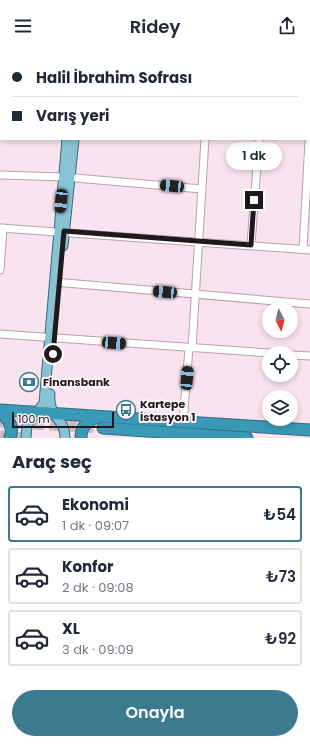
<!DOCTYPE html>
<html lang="tr">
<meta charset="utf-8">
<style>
:root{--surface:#fff;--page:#f2f2f3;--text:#1f2937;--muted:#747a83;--line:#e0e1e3;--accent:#3b7a8f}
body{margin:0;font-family:Poppins,sans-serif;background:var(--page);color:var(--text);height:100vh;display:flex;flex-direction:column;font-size:15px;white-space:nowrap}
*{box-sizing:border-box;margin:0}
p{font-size:13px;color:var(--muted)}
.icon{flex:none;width:22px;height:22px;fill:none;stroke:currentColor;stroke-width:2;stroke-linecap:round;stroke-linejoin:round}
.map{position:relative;height:386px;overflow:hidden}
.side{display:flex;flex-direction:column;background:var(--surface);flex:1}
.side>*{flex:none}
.top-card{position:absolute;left:0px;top:0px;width:310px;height:88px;box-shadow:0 2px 6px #0003;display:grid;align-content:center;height:88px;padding:0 12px;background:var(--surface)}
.needle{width:26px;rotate:173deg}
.controls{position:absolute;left:262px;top:250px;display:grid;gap:8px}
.controls a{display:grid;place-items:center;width:36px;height:36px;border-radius:50%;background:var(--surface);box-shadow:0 2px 6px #0003;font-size:20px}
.scale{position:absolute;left:12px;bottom:10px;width:102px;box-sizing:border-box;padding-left:4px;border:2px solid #1f181c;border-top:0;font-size:11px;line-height:14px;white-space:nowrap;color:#1f181c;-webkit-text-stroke:3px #fcf4f9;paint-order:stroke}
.end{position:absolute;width:18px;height:18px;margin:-9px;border:5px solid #1f181c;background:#fff;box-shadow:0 0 0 2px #fff}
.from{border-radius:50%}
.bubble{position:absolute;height:28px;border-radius:14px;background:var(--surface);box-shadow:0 2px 6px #0003;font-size:13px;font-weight:600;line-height:28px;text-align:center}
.car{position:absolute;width:12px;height:24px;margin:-12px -6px;border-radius:5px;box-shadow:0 0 3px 1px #0007;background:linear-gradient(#222 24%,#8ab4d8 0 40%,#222 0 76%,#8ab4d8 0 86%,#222 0)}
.top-card b{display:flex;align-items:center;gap:14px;height:38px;font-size:15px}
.top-card b+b{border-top:1px solid var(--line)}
.top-card i{width:10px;height:10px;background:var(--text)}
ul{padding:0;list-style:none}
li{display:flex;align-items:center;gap:12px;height:56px;margin:0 8px 6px;padding:0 4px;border:2px solid var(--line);border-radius:4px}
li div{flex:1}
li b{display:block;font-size:15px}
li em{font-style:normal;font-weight:600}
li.on{border-color:var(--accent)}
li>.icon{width:36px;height:36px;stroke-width:1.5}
h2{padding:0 12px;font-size:18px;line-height:48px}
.button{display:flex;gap:8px;margin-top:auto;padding:8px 12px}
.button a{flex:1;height:46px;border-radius:24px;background:var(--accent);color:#fff;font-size:16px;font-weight:600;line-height:46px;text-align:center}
header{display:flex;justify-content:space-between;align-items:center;height:52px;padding:0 12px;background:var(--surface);font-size:18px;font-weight:600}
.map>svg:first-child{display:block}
</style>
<header><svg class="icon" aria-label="menu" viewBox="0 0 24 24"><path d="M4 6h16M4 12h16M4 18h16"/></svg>Ridey<svg class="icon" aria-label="share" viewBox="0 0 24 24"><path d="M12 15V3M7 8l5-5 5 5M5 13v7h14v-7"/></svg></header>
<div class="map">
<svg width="310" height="386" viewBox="0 0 310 386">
<rect width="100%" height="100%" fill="#f8e3ee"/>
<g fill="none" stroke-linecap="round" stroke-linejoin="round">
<g stroke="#cdbac4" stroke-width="11" stroke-dasharray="11 5.5" stroke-linecap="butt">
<polyline points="0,370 103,376"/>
<polyline points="0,384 26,386"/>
</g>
<g stroke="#b7a3ae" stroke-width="9">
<g id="minor">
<polyline points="199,0 201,1"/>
<polyline points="292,0 295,1"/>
<polyline points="135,1 135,0"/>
<polyline points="208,1 208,0"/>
<polyline points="309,8 310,8"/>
<polyline points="0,21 1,21"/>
<polyline points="309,63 310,63"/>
<polyline points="0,73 1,73"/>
<polyline points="0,123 64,125 202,137"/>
<polyline points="0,176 310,198"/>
<polyline points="251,193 259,87"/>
<polyline points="303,197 310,71"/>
<polyline points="0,218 3,176"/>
<polyline points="54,230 310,252"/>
<polyline points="0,282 269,301"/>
<polyline points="192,296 205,87"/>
<polyline points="291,303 310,304"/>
<polyline points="183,371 189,296"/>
</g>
</g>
<g stroke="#316c80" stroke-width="11">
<g id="major">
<polyline points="74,1 74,0"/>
<polyline points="81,1 81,0"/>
<polyline points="63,194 74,87"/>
<path d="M50,342C48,367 65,365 65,386"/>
<polyline points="26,386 27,373 44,351 67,87"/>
</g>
</g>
<g stroke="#316c80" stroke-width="13">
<g id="highway">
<polyline points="0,358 310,378"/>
<path d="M0,361C9,367 14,375 10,386"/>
<polyline points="103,376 247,386"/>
<path d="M81,386C81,374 88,368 99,365"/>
</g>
</g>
<use href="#minor" stroke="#fff" stroke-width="7"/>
<use href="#major" stroke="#89c2d3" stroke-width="9"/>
<use href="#highway" stroke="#3a99b6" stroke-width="11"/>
</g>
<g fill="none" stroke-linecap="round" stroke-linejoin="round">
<polyline stroke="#1f181c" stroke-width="5" points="53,302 64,179 251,193 254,148"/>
</g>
<defs>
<g id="bank-ring" transform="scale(1)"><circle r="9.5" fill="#fcf4f9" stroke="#3b7a8f" stroke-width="1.5"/><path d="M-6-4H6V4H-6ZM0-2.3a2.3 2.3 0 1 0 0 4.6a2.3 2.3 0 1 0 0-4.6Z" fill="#3b7a8f"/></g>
<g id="bus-ring" transform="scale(1)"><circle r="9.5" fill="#fcf4f9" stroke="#3b7a8f" stroke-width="1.5"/><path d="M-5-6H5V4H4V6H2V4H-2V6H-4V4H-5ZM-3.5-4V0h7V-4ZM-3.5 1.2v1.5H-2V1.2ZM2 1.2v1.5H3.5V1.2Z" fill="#3b7a8f"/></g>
</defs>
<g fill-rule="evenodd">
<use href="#bank-ring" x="29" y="330"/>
<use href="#bus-ring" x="126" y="358"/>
</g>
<g text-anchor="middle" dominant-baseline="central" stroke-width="4" stroke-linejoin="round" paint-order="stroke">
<g font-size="11" font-weight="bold" fill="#1f181c" stroke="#fcf4f9" text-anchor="start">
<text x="43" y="330">Finansbank</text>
<text x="140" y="352">Kartepe<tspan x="140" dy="13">İstasyon 1</tspan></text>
</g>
</g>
</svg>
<div class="controls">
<a><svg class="needle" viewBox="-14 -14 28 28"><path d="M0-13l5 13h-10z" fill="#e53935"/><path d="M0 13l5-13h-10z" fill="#747a83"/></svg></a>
<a><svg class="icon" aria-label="locate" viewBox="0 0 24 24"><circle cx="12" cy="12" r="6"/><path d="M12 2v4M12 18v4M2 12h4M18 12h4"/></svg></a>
<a><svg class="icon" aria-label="layers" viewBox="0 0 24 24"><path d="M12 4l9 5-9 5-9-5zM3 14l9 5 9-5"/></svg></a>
</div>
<div class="scale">100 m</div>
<i class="end from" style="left:53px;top:302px"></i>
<i class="end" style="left:254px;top:148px"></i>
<div class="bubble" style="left:226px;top:90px;width:56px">1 dk</div>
<i class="car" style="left:172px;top:134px;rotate:275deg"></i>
<i class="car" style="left:61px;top:149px;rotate:186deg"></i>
<i class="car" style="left:165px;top:240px;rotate:275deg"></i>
<i class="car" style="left:114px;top:291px;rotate:94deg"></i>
<i class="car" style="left:187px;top:326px;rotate:5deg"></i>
<div class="top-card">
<b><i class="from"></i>Halil İbrahim Sofrası</b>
<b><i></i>Varış yeri</b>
</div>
</div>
<section class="side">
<h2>Araç seç</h2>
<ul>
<li class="on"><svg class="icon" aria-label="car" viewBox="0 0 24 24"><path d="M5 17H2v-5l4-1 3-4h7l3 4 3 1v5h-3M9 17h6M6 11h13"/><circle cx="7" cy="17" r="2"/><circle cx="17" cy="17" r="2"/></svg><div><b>Ekonomi</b><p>1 dk · 09:07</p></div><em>₺54</em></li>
<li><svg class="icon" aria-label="car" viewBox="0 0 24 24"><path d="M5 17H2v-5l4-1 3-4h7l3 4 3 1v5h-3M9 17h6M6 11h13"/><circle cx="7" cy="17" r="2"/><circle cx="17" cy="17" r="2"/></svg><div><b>Konfor</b><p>2 dk · 09:08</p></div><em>₺73</em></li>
<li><svg class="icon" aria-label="car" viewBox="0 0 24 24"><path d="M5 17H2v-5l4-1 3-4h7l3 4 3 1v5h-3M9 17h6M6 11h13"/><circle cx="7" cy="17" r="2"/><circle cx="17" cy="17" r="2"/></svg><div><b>XL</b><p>3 dk · 09:09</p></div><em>₺92</em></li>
</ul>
<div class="button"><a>Onayla</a></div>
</section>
